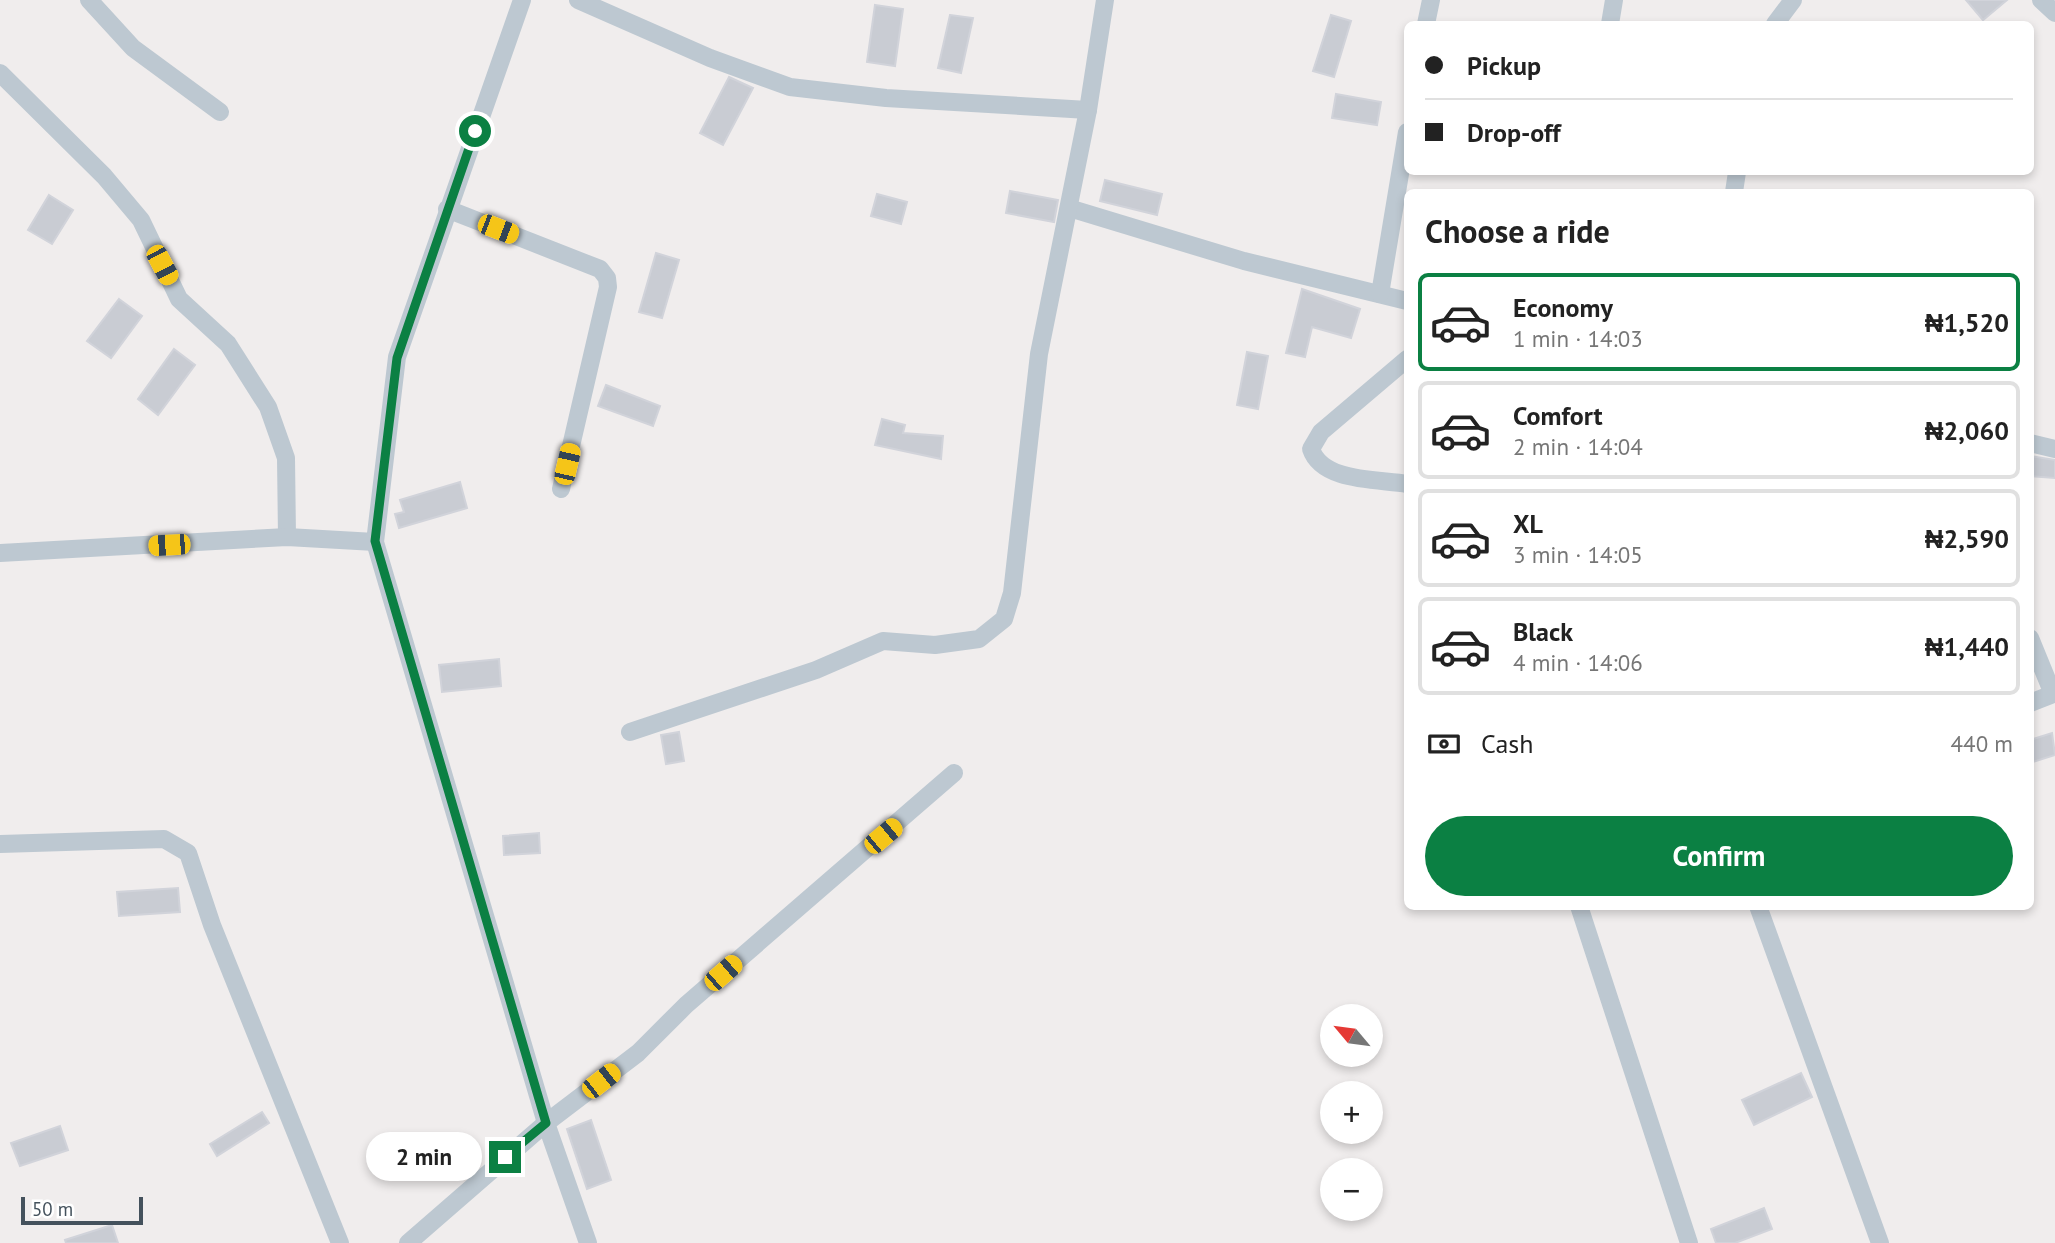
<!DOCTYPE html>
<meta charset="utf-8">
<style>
:root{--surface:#fff;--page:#f6f6f6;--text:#222;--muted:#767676;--line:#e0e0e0;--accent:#0b8043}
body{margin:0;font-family:"PT Sans",sans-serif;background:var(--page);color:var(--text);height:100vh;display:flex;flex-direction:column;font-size:26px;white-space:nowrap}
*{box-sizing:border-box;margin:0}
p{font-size:23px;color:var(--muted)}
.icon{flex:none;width:38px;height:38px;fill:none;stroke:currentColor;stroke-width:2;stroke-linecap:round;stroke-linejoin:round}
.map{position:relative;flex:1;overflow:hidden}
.details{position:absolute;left:1404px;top:189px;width:630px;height:721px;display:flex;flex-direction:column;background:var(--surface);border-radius:10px;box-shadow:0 4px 10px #0003}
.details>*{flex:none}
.banner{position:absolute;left:1404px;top:21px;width:630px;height:154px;border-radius:10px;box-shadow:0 4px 10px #0003;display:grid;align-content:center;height:154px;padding:0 21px;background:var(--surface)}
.needle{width:46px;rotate:299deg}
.controls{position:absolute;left:1320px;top:1004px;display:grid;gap:14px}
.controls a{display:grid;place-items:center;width:63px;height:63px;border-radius:50%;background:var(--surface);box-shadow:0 4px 10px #0003;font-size:35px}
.scale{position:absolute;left:21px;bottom:18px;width:122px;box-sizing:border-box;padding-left:7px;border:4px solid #44515c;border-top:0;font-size:19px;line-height:24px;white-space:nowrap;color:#44515c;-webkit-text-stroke:5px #fff;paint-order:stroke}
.end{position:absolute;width:32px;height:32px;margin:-16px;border:9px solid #0b8043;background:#fff;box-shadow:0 0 0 4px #fff}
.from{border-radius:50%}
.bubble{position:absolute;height:49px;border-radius:24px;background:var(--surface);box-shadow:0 4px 10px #0003;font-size:23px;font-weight:600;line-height:49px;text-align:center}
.car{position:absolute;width:21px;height:42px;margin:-21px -10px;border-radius:9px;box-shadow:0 0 5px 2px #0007;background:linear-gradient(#f5c518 24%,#345 0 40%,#f5c518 0 76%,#345 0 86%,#f5c518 0)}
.banner b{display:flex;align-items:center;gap:24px;height:66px;font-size:26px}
.banner b+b{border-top:2px solid var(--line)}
.banner i{width:18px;height:18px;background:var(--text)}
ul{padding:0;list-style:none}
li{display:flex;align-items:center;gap:21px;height:98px;margin:0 14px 10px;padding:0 7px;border:4px solid var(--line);border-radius:10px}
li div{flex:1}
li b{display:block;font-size:26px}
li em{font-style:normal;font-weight:600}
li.current{border-color:var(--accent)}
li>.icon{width:63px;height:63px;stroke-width:1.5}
h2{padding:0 21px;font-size:32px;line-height:84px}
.pay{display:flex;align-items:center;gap:18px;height:77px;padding:0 21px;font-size:26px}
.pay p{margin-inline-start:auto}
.primary-button{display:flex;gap:14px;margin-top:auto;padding:14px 21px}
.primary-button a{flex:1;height:80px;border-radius:42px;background:var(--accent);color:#fff;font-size:28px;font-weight:600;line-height:80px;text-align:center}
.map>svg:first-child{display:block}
</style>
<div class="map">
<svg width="2055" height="1243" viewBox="0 0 2055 1243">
<rect width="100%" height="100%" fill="#f0eded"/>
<g fill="#c9ccd3" stroke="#d1d3da" stroke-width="2">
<polygon points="1966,0 2007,0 1983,20"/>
<polygon points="875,5 903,9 895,66 867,62"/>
<polygon points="950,15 973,18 961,73 938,68"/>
<polygon points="1331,15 1351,21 1334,77 1313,71"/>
<polygon points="729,77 753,88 723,145 700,133"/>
<polygon points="1336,94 1381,102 1377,125 1332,118"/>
<polygon points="1105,180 1162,194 1157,215 1100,201"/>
<polygon points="1010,191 1058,200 1054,222 1006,213"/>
<polygon points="877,194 907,202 901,224 871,216"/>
<polygon points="49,195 73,210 52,244 28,230"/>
<polygon points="656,253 679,260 662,318 639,312"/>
<polygon points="1302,289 1360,309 1351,338 1312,327 1305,357 1286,353"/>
<polygon points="119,299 142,316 111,358 87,341"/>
<polygon points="174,349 195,365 158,415 138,399"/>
<polygon points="1247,352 1268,356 1258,409 1237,405"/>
<polygon points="606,385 660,406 653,426 598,406"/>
<polygon points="882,419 905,425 903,433 943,436 941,459 875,445"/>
<polygon points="2030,456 2055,460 2055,478 2030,476"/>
<polygon points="460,482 467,508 399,528 395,514 404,512 400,500"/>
<polygon points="499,659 501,686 442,692 439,665"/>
<polygon points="679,732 684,761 666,764 661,735"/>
<polygon points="2052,733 2055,755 2033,762 2030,740"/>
<polygon points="539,833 540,853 504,855 503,836"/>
<polygon points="178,888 180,912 119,916 117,892"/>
<polygon points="1801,1073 1812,1097 1754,1125 1742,1100"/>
<polygon points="262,1112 269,1123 217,1156 210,1144"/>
<polygon points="591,1120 611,1180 587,1189 567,1129"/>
<polygon points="60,1126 68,1150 20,1166 11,1143"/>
<polygon points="1764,1208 1772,1229 1735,1243 1716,1243 1711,1229"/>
<polygon points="112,1225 118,1243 66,1243 65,1240"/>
</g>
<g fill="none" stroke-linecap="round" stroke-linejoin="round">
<g stroke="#bdc8d1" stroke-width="18">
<polyline points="89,0 133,48 220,112"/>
<polyline points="522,0 397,357 375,542 546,1123 588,1243"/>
<polyline points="578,0 710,58 790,87 886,98 1088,110"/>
<polyline points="2041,0 2055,13"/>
<polyline points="1426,24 1431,0"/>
<polyline points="1610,24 1614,0"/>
<polyline points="1775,24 1793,0"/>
<polyline points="0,73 104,176 141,220 179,299 228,344 268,407 286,458 287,537"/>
<polyline points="1734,192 1737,172"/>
<polyline points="1069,208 1244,261 1407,301"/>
<polyline points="447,209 600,269 607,278 608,287 561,489"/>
<polyline points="1380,294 1407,132"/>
<path d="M1407,359L1321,432L1311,449C1322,482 1377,479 1407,484"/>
<polyline points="2030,443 2055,449"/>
<polyline points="0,553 287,537 375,542"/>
<polyline points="2030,638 2053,694 2030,703"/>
<polyline points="630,732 816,670 883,641 935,645 979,639 1004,619 1012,593 1039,354 1088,110 1105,0"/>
<polyline points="0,844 164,839 188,853 212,925 340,1243"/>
<polyline points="1579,906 1689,1243"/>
<polyline points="1758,906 1880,1243"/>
<polyline points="408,1243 546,1123 638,1053 686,1005 954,773"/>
</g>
</g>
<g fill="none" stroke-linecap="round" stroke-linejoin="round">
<polyline stroke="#0b8043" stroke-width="9" points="475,131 397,358 375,541 546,1123 505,1157"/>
</g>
</svg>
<div class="controls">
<a><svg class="needle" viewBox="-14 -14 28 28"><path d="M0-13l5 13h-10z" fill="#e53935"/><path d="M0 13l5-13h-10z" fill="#767676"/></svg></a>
<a>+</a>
<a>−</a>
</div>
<div class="scale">50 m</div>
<i class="end from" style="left:475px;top:131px"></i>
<i class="end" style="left:505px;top:1157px"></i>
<div class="bubble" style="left:366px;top:1132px;width:116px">2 min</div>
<i class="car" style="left:498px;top:229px;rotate:111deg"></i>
<i class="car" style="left:162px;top:265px;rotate:152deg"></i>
<i class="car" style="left:567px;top:464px;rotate:13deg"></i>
<i class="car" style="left:169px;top:545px;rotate:267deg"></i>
<i class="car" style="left:883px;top:836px;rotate:50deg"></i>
<i class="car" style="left:723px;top:973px;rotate:49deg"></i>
<i class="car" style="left:601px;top:1081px;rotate:52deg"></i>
<div class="banner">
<b><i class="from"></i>Pickup</b>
<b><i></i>Drop-off</b>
</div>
<section class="details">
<h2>Choose a ride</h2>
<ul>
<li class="current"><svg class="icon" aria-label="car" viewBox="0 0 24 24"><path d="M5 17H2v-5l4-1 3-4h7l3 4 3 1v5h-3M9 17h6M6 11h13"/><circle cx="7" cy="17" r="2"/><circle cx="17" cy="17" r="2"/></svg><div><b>Economy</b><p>1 min · 14:03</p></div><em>₦1,520</em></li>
<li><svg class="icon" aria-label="car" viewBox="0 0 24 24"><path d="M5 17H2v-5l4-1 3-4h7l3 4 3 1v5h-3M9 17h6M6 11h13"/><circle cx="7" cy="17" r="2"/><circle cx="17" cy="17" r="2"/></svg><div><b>Comfort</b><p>2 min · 14:04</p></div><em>₦2,060</em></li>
<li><svg class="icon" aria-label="car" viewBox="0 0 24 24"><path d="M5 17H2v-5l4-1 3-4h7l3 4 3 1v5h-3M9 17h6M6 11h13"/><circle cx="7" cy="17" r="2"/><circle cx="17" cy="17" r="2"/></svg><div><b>XL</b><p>3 min · 14:05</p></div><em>₦2,590</em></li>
<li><svg class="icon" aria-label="car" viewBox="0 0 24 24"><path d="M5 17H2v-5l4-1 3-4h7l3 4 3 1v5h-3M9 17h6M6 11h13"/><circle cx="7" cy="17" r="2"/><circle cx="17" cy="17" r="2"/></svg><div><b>Black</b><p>4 min · 14:06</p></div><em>₦1,440</em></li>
</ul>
<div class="pay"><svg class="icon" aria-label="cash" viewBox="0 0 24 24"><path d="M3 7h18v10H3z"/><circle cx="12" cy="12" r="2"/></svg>Cash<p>440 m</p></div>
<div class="primary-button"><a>Confirm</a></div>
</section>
</div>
